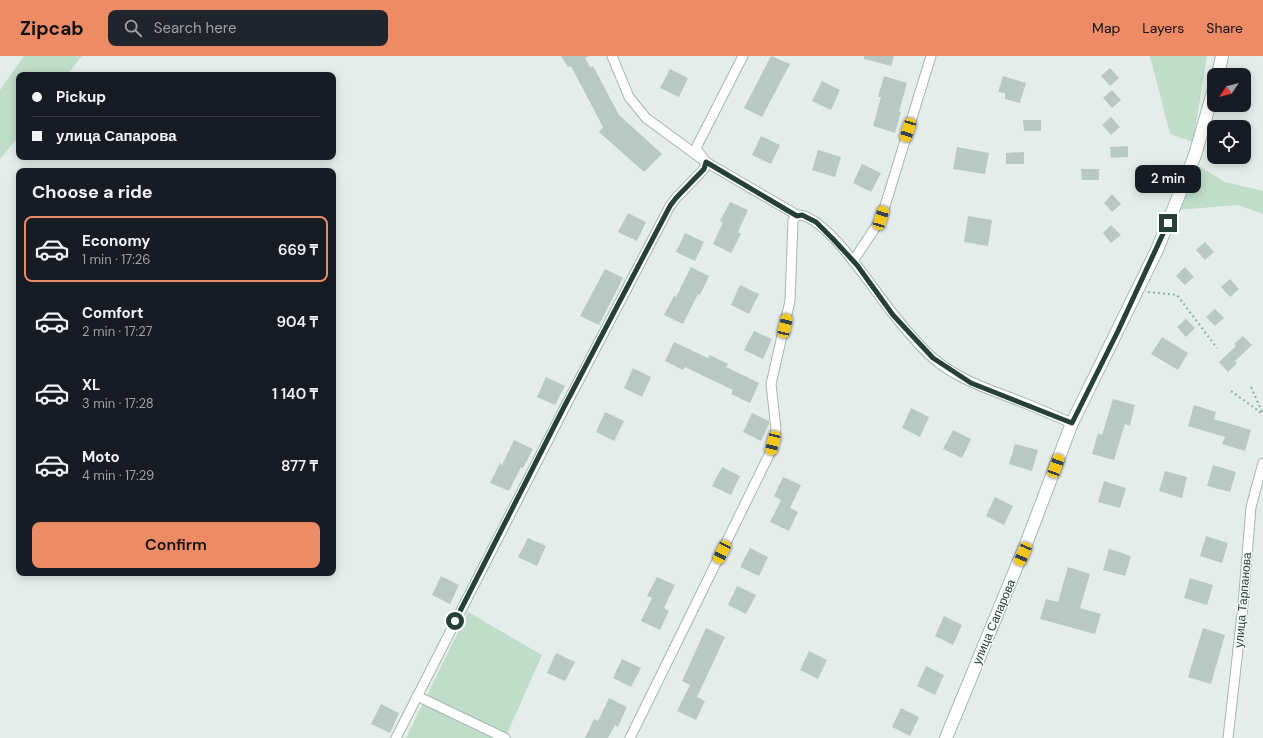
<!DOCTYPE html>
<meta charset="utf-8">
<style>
:root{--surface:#171b24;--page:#20242c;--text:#f1f3f6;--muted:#9ea1a6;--line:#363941;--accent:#ec8b65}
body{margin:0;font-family:"DM Sans",sans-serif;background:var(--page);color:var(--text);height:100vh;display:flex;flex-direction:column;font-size:15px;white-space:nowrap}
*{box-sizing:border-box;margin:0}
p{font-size:13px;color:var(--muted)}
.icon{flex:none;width:22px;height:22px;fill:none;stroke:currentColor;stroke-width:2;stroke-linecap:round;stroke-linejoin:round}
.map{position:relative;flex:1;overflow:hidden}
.sheet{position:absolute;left:16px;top:112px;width:320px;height:408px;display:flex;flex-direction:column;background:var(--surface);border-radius:8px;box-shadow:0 2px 10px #0003}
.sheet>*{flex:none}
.banner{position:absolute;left:16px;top:16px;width:320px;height:88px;border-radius:8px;box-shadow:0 2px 10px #0003;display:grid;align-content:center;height:88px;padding:0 16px;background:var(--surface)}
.needle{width:26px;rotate:235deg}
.tools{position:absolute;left:1207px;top:12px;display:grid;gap:8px}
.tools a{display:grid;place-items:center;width:44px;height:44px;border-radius:8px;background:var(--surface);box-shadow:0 2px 10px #0003;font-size:20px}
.end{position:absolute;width:18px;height:18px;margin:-9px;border:5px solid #253f39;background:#fff;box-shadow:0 0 0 2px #fff}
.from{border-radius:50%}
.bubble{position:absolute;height:28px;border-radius:8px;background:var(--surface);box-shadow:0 2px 10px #0003;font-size:13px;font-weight:600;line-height:28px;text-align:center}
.car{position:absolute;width:12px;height:24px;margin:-12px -6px;border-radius:5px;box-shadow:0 0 3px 1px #0007;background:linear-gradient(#f5c518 24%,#345 0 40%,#f5c518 0 76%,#345 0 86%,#f5c518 0)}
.banner b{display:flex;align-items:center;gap:14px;height:38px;font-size:15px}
.banner b+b{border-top:1px solid var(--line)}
.banner i{width:10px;height:10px;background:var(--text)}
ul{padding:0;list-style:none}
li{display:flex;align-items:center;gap:12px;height:66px;margin:0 8px 6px;padding:0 8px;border:2px solid transparent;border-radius:8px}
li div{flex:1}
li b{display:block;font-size:15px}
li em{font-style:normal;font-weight:600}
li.active{border-color:var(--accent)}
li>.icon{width:36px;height:36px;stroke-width:1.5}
h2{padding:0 16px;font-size:18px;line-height:48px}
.button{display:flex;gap:8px;margin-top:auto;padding:8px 16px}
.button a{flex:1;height:46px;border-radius:8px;background:var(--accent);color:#111;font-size:16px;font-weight:600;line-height:46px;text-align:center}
header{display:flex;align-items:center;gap:24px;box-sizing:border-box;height:56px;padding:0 20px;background:var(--accent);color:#111}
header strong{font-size:19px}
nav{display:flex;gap:22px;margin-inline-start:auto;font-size:14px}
.search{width:280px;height:36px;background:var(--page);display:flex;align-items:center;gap:10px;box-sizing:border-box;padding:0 14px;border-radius:8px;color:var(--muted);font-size:15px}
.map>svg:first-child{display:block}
</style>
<header>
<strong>Zipcab</strong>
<div class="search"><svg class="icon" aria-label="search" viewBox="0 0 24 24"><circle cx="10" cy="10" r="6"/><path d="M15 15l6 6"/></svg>Search here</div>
<nav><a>Map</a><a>Layers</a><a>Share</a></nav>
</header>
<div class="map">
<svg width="1263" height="682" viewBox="0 0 1263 682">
<rect width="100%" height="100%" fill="#e5edea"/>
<g fill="#bfddc8">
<polygon points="24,0 82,0 67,19 19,19 19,80 0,103 0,34"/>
<polygon points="1150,0 1207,0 1193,86 1170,78"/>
<polygon points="1199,110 1225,126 1263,135 1263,158 1238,149 1177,154"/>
<polygon points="468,556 542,599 505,682 406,682"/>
</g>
<g fill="#bac8c3">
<polygon points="561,0 589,0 585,2 590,11 593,10 619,59 662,98 644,116 599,76 603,71 571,10 568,11"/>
<polygon points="771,0 790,8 762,61 744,52"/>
<polygon points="864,0 894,0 891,10 864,3"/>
<polygon points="1110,12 1119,22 1110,30 1101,20"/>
<polygon points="670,13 688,22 679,41 660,32"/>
<polygon points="884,20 907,27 899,56 901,56 895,77 873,70 881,41 878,41"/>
<polygon points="1003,20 1026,27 1020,47 1005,43 1005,37 998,36"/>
<polygon points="822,25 840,34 831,54 812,45"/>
<polygon points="1112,34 1121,44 1112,52 1103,42"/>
<polygon points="1111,61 1120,71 1111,79 1102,69"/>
<polygon points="1023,64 1041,64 1041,75 1024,75"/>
<polygon points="761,80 780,89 771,108 752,99"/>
<polygon points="1128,90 1128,101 1111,102 1110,91"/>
<polygon points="957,91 989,97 985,118 953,113"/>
<polygon points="818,94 841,101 835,121 812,114"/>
<polygon points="1024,96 1024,108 1006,108 1006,97"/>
<polygon points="862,108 881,117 871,136 853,127"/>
<polygon points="1081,113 1099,113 1099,124 1082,124"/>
<polygon points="1153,117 1162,127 1153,135 1144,125"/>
<polygon points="1112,138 1121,148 1112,156 1104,147"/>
<polygon points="730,146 748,154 738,176 741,178 731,197 713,188 723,166 720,165"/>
<polygon points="628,157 646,166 637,185 618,176"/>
<polygon points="968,160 992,164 988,190 964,186"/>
<polygon points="1111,169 1121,179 1111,187 1103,177"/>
<polygon points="685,177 704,186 695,205 676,196"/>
<polygon points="1205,186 1214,196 1205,204 1196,194"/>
<polygon points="691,211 709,220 700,239 698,238 683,268 664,259 674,240 676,241"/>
<polygon points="1185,211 1194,221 1185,229 1176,220"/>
<polygon points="605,213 623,222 599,269 580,260"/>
<polygon points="1230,223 1239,233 1230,241 1221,231"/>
<polygon points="740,229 759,238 749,258 731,249"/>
<polygon points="1215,253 1224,262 1215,270 1206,261"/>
<polygon points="1186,263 1195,272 1186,281 1177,271"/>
<polygon points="754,275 772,283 763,303 744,294"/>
<polygon points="1243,280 1252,289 1235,305 1237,307 1228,316 1219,306 1236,290 1234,288"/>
<polygon points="1162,281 1188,297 1178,314 1151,298"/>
<polygon points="674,286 708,302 710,299 728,308 726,311 759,327 750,347 731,338 733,334 685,311 683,314 665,305"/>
<polygon points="633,312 651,321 642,341 624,332"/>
<polygon points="546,321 565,330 555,349 537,341"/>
<polygon points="1113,343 1135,349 1130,370 1125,368 1114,404 1092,398 1098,377 1102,379"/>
<polygon points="1194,349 1216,356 1214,363 1251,374 1245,395 1222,388 1225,381 1188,370"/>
<polygon points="911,352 929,361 920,381 902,372"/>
<polygon points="605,356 624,365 614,385 596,376"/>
<polygon points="752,357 769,365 769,368 761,385 743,376"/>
<polygon points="953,374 971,383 962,402 943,393"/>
<polygon points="514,384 533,393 523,412 521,411 509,435 490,427 500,407 502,409"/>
<polygon points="1015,388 1038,394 1032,415 1009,408"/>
<polygon points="1213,409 1236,416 1230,436 1207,430"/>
<polygon points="722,411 740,420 731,439 712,430"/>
<polygon points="1165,415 1187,421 1182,442 1159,435"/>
<polygon points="783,421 801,429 790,452 798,456 789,475 770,466 781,444 774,440"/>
<polygon points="1104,425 1126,432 1120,452 1098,446"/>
<polygon points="995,441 1013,450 1004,469 986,460"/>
<polygon points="1206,480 1228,487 1222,507 1200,500"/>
<polygon points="528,482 546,490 537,510 518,501"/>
<polygon points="750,492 768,501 759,520 740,511"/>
<polygon points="1109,493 1131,500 1125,520 1103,514"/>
<polygon points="1068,511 1090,518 1080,552 1101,558 1095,578 1040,563 1046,543 1058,546"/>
<polygon points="441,520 459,529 450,548 432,539"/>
<polygon points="657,521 675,529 664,552 669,555 660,574 641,565 652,542 647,540"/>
<polygon points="1190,522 1213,529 1207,549 1184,542"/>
<polygon points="737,530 756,539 746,558 728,549"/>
<polygon points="944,560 962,569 953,589 935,580"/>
<polygon points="706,572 725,581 697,641 705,645 696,664 677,655 690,629 682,625"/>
<polygon points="1203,572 1225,579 1211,628 1188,621"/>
<polygon points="809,595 827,604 818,623 800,614"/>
<polygon points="556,597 575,606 565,625 547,617"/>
<polygon points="622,603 641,612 631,631 613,622"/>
<polygon points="926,610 944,619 935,639 917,630"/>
<polygon points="609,642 627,651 618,671 615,669 608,682 585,682 594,663 598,665"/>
<polygon points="381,648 399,657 390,677 371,668"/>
<polygon points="901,652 919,661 910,680 892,671"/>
</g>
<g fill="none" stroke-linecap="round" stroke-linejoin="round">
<g stroke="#a8b5b1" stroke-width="11">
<g id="minor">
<polyline points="612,0 629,41 646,62 706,106 797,159"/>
<polyline points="853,205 881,163 931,0"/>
<polyline points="417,640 505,682"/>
<polyline points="396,682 565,351 670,150 676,142 704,113 706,106 697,94 697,90 743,0"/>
<path d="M630,682L771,395L776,373L771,328L790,245L793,164L797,159C826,157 876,238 894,259C906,274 919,290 933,302C958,324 991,334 1022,346C1039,353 1055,360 1072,367"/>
<polyline points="1228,682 1243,549 1251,451 1263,407"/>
</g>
</g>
<g stroke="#a4b9b2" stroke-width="14">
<g id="secondary">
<polyline points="1218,19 1222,0"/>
<polyline points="946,682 1028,483 1072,367 1157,194 1195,99 1214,33"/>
</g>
</g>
<g stroke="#87b0a4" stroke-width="2" stroke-dasharray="2 3" stroke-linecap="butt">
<polyline points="1148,236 1177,239 1217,292"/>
<polyline points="1251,331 1263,358"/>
<polyline points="1231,335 1263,358"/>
</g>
<use href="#minor" stroke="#fff" stroke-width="9"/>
<use href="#secondary" stroke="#fff" stroke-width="12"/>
</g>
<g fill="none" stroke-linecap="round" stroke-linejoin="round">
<polyline stroke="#253f39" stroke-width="5" points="455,565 564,351 670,150 676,142 704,113 706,106 797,160 802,159 816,166 833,183 857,209 893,259 933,302 971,327 1072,367 1118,275 1168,167"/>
</g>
<g text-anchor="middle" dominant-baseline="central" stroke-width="3" stroke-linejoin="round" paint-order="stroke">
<g font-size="12" fill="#253f39" stroke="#f6faf8">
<text transform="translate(1243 544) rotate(-85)">улица Тарпанова</text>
<text transform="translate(994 566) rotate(-67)">улица Сапарова</text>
</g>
</g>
</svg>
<div class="tools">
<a><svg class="needle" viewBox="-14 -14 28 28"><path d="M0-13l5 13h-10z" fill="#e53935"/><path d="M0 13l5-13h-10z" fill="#9ea1a6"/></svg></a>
<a><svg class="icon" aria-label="locate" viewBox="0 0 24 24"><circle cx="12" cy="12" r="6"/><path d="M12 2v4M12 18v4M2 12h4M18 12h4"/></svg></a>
</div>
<i class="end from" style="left:455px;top:565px"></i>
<i class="end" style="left:1168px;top:167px"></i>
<div class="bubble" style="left:1135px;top:109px;width:66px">2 min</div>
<i class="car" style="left:908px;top:74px;rotate:197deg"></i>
<i class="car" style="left:881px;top:162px;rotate:17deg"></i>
<i class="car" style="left:785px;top:270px;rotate:13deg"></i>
<i class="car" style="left:773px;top:387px;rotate:194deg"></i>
<i class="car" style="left:1056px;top:410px;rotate:20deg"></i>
<i class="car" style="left:722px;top:496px;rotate:206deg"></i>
<i class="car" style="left:1023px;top:498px;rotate:203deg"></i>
<div class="banner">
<b><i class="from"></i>Pickup</b>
<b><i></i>улица Сапарова</b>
</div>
<section class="sheet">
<h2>Choose a ride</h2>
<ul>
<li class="active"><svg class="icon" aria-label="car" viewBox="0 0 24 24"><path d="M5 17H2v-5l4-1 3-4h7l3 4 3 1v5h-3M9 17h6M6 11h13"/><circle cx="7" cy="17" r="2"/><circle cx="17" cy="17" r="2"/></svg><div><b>Economy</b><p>1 min · 17:26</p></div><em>669 ₸</em></li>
<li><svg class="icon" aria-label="car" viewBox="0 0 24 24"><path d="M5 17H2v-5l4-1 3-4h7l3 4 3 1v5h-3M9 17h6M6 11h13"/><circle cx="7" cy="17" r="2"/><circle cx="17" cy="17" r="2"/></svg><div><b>Comfort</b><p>2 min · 17:27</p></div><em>904 ₸</em></li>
<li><svg class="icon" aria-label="car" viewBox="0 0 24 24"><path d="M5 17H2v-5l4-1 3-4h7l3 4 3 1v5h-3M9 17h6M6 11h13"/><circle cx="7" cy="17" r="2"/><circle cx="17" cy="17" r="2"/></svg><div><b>XL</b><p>3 min · 17:28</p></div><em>1 140 ₸</em></li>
<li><svg class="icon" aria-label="car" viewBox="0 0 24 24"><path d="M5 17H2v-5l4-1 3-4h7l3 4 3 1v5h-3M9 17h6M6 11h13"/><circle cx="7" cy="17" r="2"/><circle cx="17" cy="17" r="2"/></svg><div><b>Moto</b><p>4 min · 17:29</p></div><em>877 ₸</em></li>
</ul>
<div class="button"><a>Confirm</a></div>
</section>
</div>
